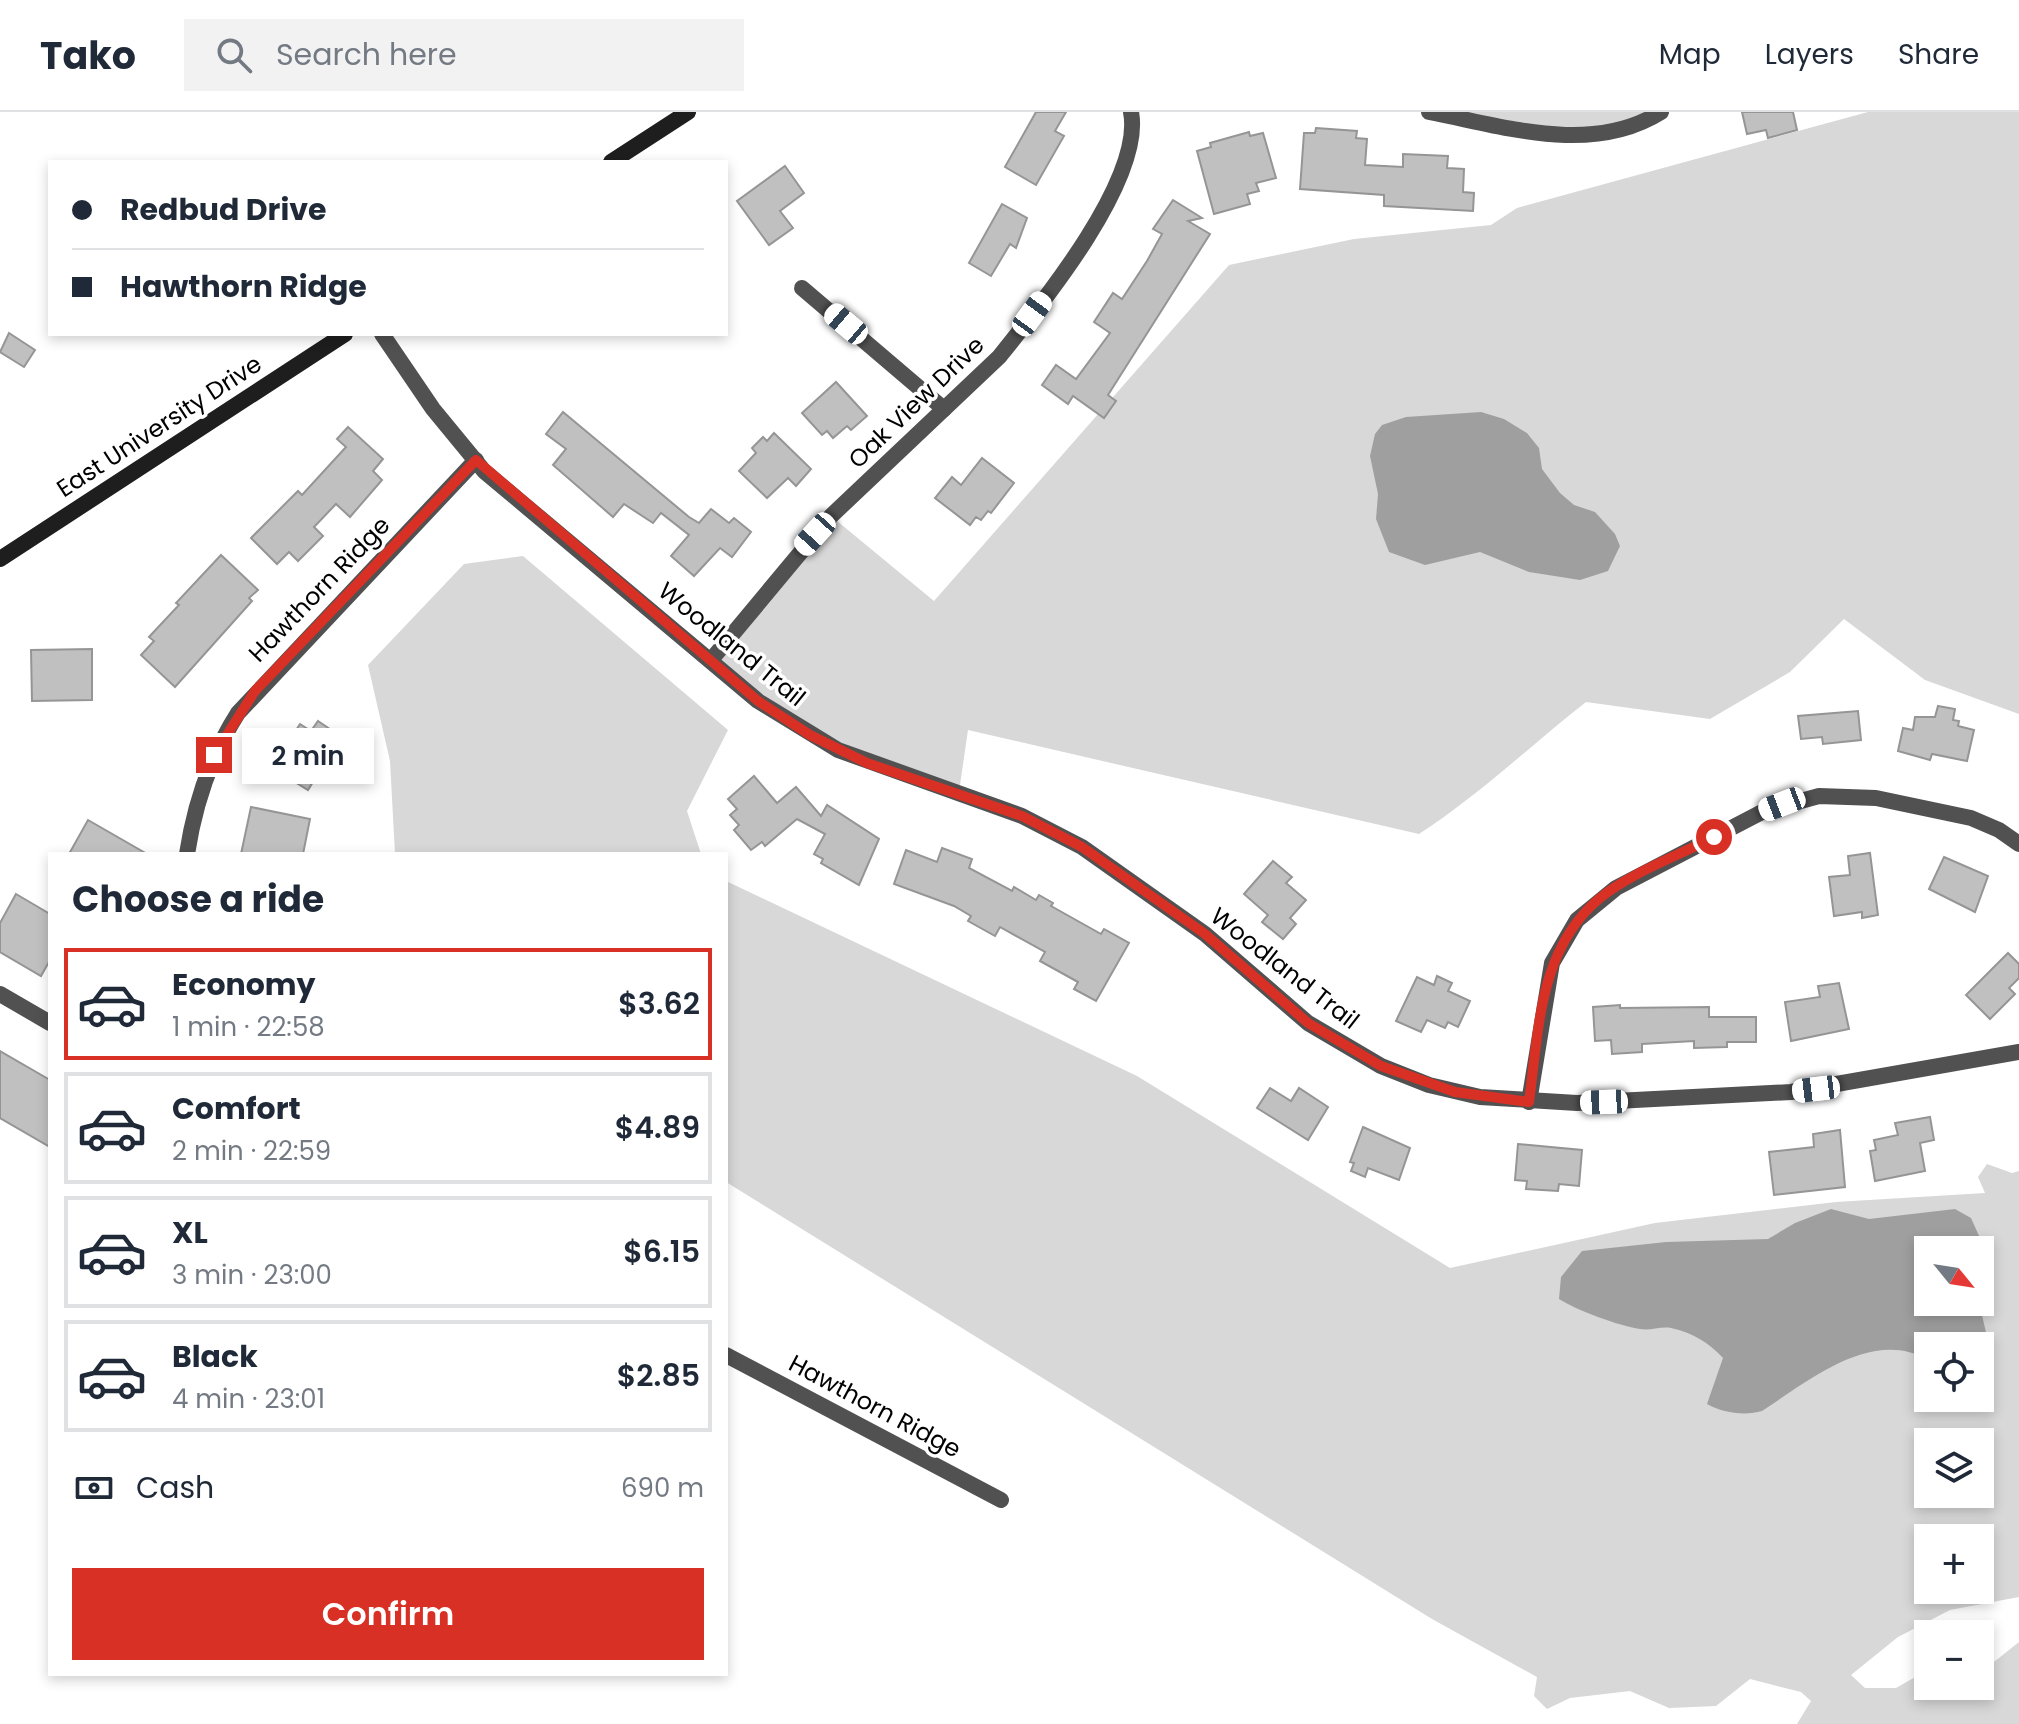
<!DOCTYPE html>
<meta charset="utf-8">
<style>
:root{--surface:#fff;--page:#f2f2f3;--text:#1f2937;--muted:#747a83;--line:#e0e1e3;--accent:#d93025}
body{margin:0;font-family:Poppins,sans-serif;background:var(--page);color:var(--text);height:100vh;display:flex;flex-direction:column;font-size:30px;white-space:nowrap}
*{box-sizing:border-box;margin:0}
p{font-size:26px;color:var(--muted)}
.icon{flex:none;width:44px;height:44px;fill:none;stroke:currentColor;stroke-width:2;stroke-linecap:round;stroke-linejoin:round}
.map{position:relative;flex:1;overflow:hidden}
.drawer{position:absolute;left:48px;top:740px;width:680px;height:824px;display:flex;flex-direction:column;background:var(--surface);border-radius:0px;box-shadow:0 4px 12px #0003}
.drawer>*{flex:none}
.top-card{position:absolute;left:48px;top:48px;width:680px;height:176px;border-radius:0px;box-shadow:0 4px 12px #0003;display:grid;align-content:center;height:176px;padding:0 24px;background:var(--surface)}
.needle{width:52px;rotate:120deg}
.controls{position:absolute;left:1914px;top:1124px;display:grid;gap:16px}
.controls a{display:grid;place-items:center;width:80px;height:80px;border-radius:0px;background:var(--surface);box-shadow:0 4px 12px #0003;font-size:40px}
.end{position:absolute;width:36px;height:36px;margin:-18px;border:10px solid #d93025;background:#fff;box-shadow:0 0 0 4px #fff}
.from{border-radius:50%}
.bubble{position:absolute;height:56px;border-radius:0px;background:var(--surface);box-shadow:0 4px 12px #0003;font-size:26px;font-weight:600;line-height:56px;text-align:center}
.car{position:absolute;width:24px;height:48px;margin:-24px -12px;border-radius:10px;box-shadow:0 0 6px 2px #0007;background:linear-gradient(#fff 24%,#345 0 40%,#fff 0 76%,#345 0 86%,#fff 0)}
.top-card b{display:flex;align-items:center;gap:28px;height:76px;font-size:30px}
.top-card b+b{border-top:2px solid var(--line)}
.top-card i{width:20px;height:20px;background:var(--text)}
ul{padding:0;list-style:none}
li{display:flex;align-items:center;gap:24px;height:112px;margin:0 16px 12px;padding:0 8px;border:4px solid var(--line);border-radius:0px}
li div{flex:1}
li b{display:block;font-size:30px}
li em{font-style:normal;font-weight:600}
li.on{border-color:var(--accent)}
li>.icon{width:72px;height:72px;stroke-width:1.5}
h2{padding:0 24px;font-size:36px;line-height:96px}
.pay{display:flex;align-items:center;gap:20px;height:88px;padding:0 24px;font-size:30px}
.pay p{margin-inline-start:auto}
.action{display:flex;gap:16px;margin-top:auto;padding:16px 24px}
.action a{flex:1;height:92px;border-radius:0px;background:var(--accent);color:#fff;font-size:32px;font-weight:600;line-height:92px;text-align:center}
header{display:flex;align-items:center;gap:48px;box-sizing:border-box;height:112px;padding:0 40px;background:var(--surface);border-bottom:2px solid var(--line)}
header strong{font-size:38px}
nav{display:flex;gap:44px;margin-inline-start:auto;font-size:28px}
.search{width:560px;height:72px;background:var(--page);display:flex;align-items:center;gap:20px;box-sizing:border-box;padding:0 28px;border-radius:0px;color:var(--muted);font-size:30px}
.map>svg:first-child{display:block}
</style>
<header>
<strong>Tako</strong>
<div class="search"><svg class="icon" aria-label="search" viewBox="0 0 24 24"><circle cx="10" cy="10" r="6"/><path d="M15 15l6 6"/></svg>Search here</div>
<nav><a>Map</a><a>Layers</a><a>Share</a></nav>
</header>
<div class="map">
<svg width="2019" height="1612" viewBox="0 0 2019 1612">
<rect width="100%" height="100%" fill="#fff"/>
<g fill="#d8d8d8" fill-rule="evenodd">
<polygon points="1449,0 1657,0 1619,18 1558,24"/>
<path d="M1868,0H2019V602L1925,568L1844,507L1790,560L1710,607L1586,590C1530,634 1479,683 1419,722L968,618L959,680L867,651L711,548L831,404L934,489L1229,153L1354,127L1491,113L1517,96Z"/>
<polygon points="523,444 728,618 687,699 701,742 395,742 390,649 368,553 464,452"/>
<path d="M726,769L1137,964L1450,1156L1655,1111L1836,1090L1985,1081L1978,1065L1987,1052L2012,1061L2019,1059V1485L1950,1498L1898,1525L1851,1563L1865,1576H1896L1917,1564L1928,1563V1574H1980V1561L2019,1530V1612H1797L1811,1589L1801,1580L1750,1567L1716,1594L1669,1596L1630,1579L1570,1586L1547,1597L1534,1584L1537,1565L1432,1507L726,1070ZM1928,1138H1980V1190H1928ZM1928,1234H1980V1286H1928ZM1928,1330H1980V1382H1928ZM1928,1426H1980V1478H1928Z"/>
</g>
<g fill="#9f9f9f" fill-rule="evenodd">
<polygon points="1481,300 1504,307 1527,321 1539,336 1542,357 1560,381 1574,393 1595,400 1615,422 1620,434 1608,459 1580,468 1529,460 1480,440 1425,453 1389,440 1376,407 1378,382 1370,344 1375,322 1382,313 1406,305"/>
<path d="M1831,1097L1869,1107L1955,1097L1971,1106L1984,1135L1981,1199L1992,1246L1987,1257L1980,1259V1234H1928V1248C1872,1215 1807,1270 1762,1299C1745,1304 1723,1301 1707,1292L1723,1246C1708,1230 1693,1221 1671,1216C1661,1214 1650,1219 1640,1217C1619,1214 1576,1198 1559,1187L1561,1165L1582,1139L1666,1130L1768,1127L1795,1111ZM1928,1138H1980V1190H1928Z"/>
</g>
<g fill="#c0c0c0" stroke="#959595" stroke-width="2">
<polygon points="1036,0 1066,0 1055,19 1064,24 1036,73 1005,55"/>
<polygon points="1742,0 1793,0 1797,18 1768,26 1766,18 1747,22"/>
<polygon points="1316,16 1357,19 1356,26 1367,27 1365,53 1403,55 1403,42 1448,44 1447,56 1464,57 1463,80 1474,81 1473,99 1384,94 1384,83 1300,77 1304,21 1315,21"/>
<polygon points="1249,20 1250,24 1263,21 1276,66 1256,71 1259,79 1247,82 1250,92 1214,102 1197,39 1211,35 1210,31"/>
<polygon points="785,54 804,81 780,99 793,116 769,133 737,89"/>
<polygon points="1173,88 1202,106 1188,109 1210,122 1108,283 1116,289 1104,306 1073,284 1068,292 1042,273 1056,253 1076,267 1110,221 1094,210 1113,181 1122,187 1147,149 1162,122 1153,117"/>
<polygon points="1002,92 1027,106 1016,136 1010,132 991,164 969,151"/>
<polygon points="9,221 35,238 24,255 0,240"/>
<polygon points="836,270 867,304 851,318 847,314 833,326 827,319 822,323 802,301"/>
<polygon points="563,300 689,405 699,411 711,397 729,411 734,406 751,420 732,445 720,436 694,464 671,444 689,423 661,401 653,411 624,392 613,405 553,353 566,337 546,322"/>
<polygon points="348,315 383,347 373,359 382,368 350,405 336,392 314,415 323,424 298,449 289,440 277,452 251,426 298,379 302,383 346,335 337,327"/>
<polygon points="774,321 811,357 796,374 788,366 767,386 739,359 756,341 752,336 763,325 767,329"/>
<polygon points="982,346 1014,371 991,401 988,399 981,408 976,405 970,413 935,386 952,365 961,373"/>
<polygon points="221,443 258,478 249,486 252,489 175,575 141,543 154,529 149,525 179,493 176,491"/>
<polygon points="92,537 92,588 32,589 31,538"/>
<polygon points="1938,594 1955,597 1953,608 1959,609 1958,614 1974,618 1967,649 1932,642 1930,648 1898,639 1903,616 1913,618 1915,605 1935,605"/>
<polygon points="1858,599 1861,628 1823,632 1822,625 1801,627 1798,604"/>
<polygon points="318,609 349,630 326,665 319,660 308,678 282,662 286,657 275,650 300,612 311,619"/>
<polygon points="754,664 777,691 796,675 821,704 827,693 879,727 859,773 821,751 823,747 814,742 825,722 797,707 765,734 762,730 751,738 734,718 739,713 730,703 737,697 728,687"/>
<polygon points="251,695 310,707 303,742 241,742"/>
<polygon points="88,708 147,742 69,742"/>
<polygon points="942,736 972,747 969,756 1012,779 1014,775 1036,788 1039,783 1053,791 1051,794 1101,822 1104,817 1129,831 1096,889 1074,877 1078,870 1040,849 1045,840 1000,815 995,824 968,809 971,804 954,794 894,772 906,738 937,750"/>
<polygon points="1870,741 1878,803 1862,806 1862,800 1834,804 1829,765 1850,763 1848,744"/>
<polygon points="1944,745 1988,764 1975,800 1929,777"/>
<polygon points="1273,749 1292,765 1286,771 1306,788 1290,806 1296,812 1283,827 1262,810 1268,803 1244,782"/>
<polygon points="16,782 50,802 50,848 41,864 0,840 0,811"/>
<polygon points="2008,841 2019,852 2019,866 2009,876 2015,882 1990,907 1966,883"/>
<polygon points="1437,864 1452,871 1448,879 1470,889 1458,915 1448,910 1445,916 1427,908 1421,920 1396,909 1417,865 1434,873"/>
<polygon points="1839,871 1849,917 1791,929 1785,890 1820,885 1818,874"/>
<polygon points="1620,893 1620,896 1709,895 1709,905 1756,905 1756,930 1727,930 1727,935 1694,936 1694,929 1642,932 1642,940 1612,942 1611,928 1595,929 1593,895"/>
<polygon points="0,939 50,968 50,1035 0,1006"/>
<polygon points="1270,976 1291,989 1299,976 1328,995 1308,1028 1257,996"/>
<polygon points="1930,1005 1934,1028 1920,1031 1925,1059 1875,1069 1870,1039 1876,1038 1874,1028 1898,1023 1895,1011"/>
<polygon points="1363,1015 1410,1036 1399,1068 1368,1056 1365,1065 1351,1059 1354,1051 1350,1050"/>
<polygon points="1840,1018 1845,1075 1774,1083 1769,1040 1814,1035 1813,1022"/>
<polygon points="1518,1032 1582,1038 1579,1074 1559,1072 1558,1079 1526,1077 1527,1069 1515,1068"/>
</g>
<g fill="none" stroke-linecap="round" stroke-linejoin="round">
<g stroke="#515151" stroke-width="16">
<path d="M1429,0C1503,14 1591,44 1661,0"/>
<polyline points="802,176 944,297"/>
<polyline points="382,222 433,297 484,359 758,589 838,638 1022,704 1082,735 1205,822 1308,911 1381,954 1429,973 1480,985 1577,991 1791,980 2019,940"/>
<path d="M711,548L831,404L999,245C1041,193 1144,67 1131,0"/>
<path d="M187,742C195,690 210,645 238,601L476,348"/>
<polyline points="0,882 50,911"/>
<polyline points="1529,990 1552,851 1577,808 1616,776 1764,699 1819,684 1876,686 1971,706 1999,718 2019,732"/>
<polyline points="726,1243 1001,1388"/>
</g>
<g stroke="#1e1e1e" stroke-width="16">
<polyline points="611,50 688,0"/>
<polyline points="0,447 345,222"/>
</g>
</g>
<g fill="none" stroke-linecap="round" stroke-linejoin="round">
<path stroke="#d93025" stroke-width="10" d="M214,643L255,579L476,348L758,589L810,623L867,651L1022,704L1082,735L1205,822L1308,911L1381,954L1455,980L1529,990C1539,917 1539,836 1600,786C1632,760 1678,744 1714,725"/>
</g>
<g text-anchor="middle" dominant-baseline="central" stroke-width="7" stroke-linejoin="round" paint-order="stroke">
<g font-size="24" fill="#000" stroke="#fff">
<text transform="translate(916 290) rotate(-44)">Oak View Drive</text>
<text transform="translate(159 314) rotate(-33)">East University Drive</text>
<text transform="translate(319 477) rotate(-46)">Hawthorn Ridge</text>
<text transform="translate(732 532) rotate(39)">Woodland Trail</text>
<text transform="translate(1285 856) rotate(38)">Woodland Trail</text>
<text transform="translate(875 1294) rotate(28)">Hawthorn Ridge</text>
</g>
</g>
</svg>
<div class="controls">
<a><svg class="needle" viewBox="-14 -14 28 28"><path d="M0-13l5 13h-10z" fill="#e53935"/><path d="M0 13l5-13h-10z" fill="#747a83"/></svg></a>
<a><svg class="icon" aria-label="locate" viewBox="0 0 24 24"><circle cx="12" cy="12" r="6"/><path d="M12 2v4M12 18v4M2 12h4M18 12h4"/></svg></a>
<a><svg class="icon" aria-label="layers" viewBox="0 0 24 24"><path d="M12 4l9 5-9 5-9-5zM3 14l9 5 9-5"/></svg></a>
<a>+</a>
<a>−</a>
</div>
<i class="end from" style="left:1714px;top:725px"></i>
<i class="end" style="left:214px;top:643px"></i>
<div class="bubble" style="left:242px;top:616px;width:132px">2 min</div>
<i class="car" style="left:1032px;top:202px;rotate:36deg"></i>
<i class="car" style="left:846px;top:212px;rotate:310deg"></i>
<i class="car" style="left:815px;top:422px;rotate:222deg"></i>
<i class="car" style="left:1782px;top:692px;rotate:249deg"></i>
<i class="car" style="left:1816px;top:977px;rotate:263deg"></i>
<i class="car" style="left:1604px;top:990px;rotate:268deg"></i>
<div class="top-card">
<b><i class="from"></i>Redbud Drive</b>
<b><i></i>Hawthorn Ridge</b>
</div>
<section class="drawer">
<h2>Choose a ride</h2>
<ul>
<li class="on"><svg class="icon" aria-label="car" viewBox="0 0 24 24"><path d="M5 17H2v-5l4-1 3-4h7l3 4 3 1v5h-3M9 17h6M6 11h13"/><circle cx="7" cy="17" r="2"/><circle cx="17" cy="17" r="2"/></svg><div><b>Economy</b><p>1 min · 22:58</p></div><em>$3.62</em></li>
<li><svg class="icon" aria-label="car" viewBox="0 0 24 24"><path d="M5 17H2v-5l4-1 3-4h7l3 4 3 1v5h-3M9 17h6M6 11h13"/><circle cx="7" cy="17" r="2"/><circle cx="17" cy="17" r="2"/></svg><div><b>Comfort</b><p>2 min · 22:59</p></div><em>$4.89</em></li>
<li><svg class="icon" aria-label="car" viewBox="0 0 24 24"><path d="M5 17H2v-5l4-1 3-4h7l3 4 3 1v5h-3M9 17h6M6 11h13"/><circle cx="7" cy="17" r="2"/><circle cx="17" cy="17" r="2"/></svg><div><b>XL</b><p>3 min · 23:00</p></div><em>$6.15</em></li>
<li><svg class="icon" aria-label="car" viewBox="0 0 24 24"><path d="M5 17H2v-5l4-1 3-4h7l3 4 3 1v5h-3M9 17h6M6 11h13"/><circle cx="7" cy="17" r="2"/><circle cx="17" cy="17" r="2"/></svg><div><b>Black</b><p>4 min · 23:01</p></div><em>$2.85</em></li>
</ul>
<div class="pay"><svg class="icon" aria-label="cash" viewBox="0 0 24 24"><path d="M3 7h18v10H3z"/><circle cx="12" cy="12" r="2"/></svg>Cash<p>690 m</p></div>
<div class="action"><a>Confirm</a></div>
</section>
</div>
